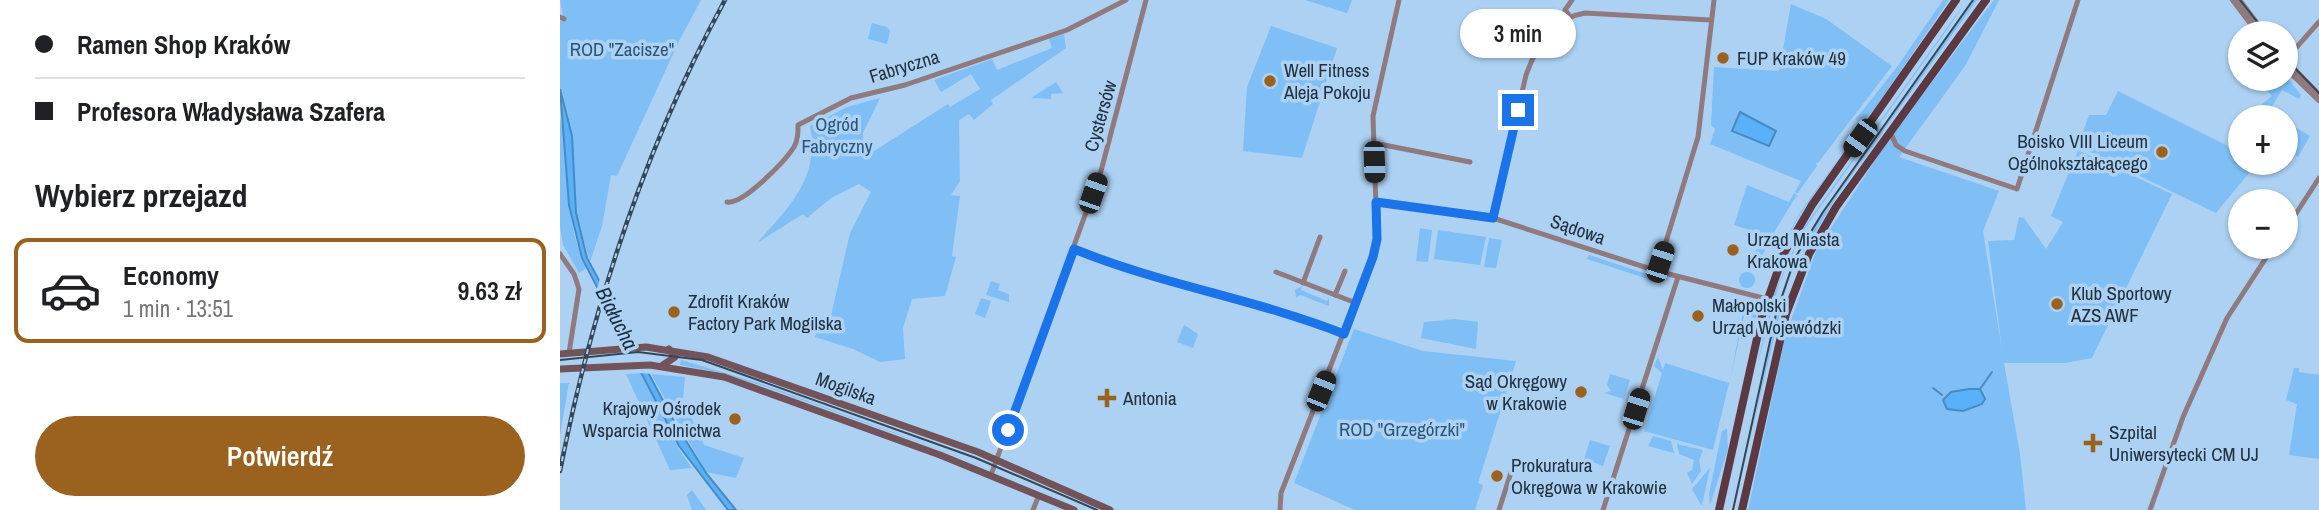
<!DOCTYPE html>
<html lang="pl">
<meta charset="utf-8">
<style>
:root{--surface:#fff;--page:#f6f6f6;--text:#202124;--muted:#757577;--line:#e0e0e0;--accent:#9b621f}
body{margin:0;font-family:"Archivo Narrow",sans-serif;background:var(--page);color:var(--text);height:100vh;display:flex;flex-direction:column;font-size:26px;white-space:nowrap}
*{box-sizing:border-box;margin:0}
p{font-size:23px;color:var(--muted)}
.icon{flex:none;width:38px;height:38px;fill:none;stroke:currentColor;stroke-width:2;stroke-linecap:round;stroke-linejoin:round}
.map{position:relative;flex:1;overflow:hidden}
.sheet{display:flex;flex-direction:column;background:var(--surface);width:560px}
.sheet>*{flex:none}
.hud{display:grid;align-content:center;height:154px;padding:0 35px;background:var(--surface)}
.tools{position:absolute;left:1668px;top:21px;display:grid;gap:14px}
.tools a{display:grid;place-items:center;width:70px;height:70px;border-radius:50%;background:var(--surface);box-shadow:0 2px 5px #0004;font-size:35px}
.end{position:absolute;width:32px;height:32px;margin:-16px;border:9px solid #1a73e8;background:#fff;box-shadow:0 0 0 4px #fff}
.from{border-radius:50%}
.bubble{position:absolute;height:49px;border-radius:24px;background:var(--surface);box-shadow:0 2px 5px #0004;font-size:23px;font-weight:600;line-height:49px;text-align:center}
.car{position:absolute;width:21px;height:42px;margin:-21px -10px;border-radius:9px;box-shadow:0 0 5px 2px #0007;background:linear-gradient(#222 24%,#8ab4d8 0 40%,#222 0 76%,#8ab4d8 0 86%,#222 0)}
.hud b{display:flex;align-items:center;gap:24px;height:66px;font-size:26px}
.hud b+b{border-top:2px solid var(--line)}
.hud i{width:18px;height:18px;background:var(--text)}
ul{padding:0;list-style:none}
li{display:flex;align-items:center;gap:21px;height:105px;margin:0 14px 10px;padding:0 21px;border:4px solid transparent;border-radius:14px}
li div{flex:1}
li b{display:block;font-size:26px}
li em{font-style:normal;font-weight:600}
li.selected{border-color:var(--accent)}
li>.icon{width:63px;height:63px;stroke-width:1.5}
h2{padding:0 35px;font-size:32px;line-height:84px}
.primary-button{display:flex;gap:14px;margin-top:auto;padding:14px 35px}
.primary-button a{flex:1;height:80px;border-radius:42px;background:var(--accent);color:#fff;font-size:28px;font-weight:600;line-height:80px;text-align:center}
main{display:flex;flex:1;min-height:0}
.map>svg:first-child{display:block}
</style>
<main>
<section class="sheet">
<div class="hud">
<b><i class="from"></i>Ramen Shop Kraków</b>
<b><i></i>Profesora Władysława Szafera</b>
</div>
<h2>Wybierz przejazd</h2>
<ul>
<li class="selected"><svg class="icon" aria-label="car" viewBox="0 0 24 24"><path d="M5 17H2v-5l4-1 3-4h7l3 4 3 1v5h-3M9 17h6M6 11h13"/><circle cx="7" cy="17" r="2"/><circle cx="17" cy="17" r="2"/></svg><div><b>Economy</b><p>1 min · 13:51</p></div><em>9.63 zł</em></li>
</ul>
<div class="primary-button"><a>Potwierdź</a></div>
</section>
<div class="map">
<svg width="1759" height="510" viewBox="0 0 1759 510">
<rect width="100%" height="100%" fill="#acd1f3"/>
<g fill="#7fbff6">
<polygon points="0,0 141,0 119,41 57,176 51,175 42,226 30,262 16,213 13,149 0,89 0,21 4,21"/>
<polygon points="745,0 792,0 787,13"/>
<polygon points="1383,0 1389,0 1314,110 1307,117 1295,120 1337,67"/>
<polygon points="1414,0 1417,0 1277,196 1243,253 1244,243 1260,218"/>
<polygon points="1434,0 1439,0 1405,66 1339,157 1439,191 1423,231 1442,350 1428,241 1454,240 1459,217 1464,218 1486,249 1503,222 1491,216 1518,150 1612,194 1532,358 1506,363 1444,363 1460,454 1466,510 1188,510 1225,337 1256,251 1331,136"/>
<polygon points="1231,4 1266,19 1332,66 1258,163 1256,162 1257,166 1237,194 1235,192 1241,181 1150,144 1155,129 1151,125 1154,67 1219,71"/>
<polygon points="1404,4 1391,24 1243,231 1219,284 1196,370 1213,296 1242,230"/>
<polygon points="312,23 327,27 330,31 327,44 308,39"/>
<polygon points="711,26 777,48 742,158 683,151 687,87"/>
<path d="M504,34L506,48L431,100L433,104L414,120L409,114L399,120L400,181L391,195L400,196L392,256L396,257L385,296L352,299L343,328L345,359L320,362L293,349L255,337L258,327L265,328L270,320L290,233L311,192L299,184L271,198L247,218L243,214L197,243C229,207 260,178 250,126L287,107L320,98L303,133V158L388,104L390,107L420,89L411,74L381,92L374,80L432,59L437,70L492,48L489,39Z"/>
<polygon points="1726,76 1741,95 1739,99 1722,90 1708,113 1701,105 1712,96 1701,84 1708,79 1726,79"/>
<polygon points="496,82 503,93 491,94 491,99 471,98"/>
<polygon points="1558,91 1666,145 1680,158 1680,163 1693,168 1656,213 1518,146 1529,115 1546,115"/>
<path d="M0,118C14,167 1,221 27,268L19,273L3,245L0,226Z"/>
<polygon points="1304,123 1239,216 1211,269 1239,214"/>
<polygon points="1728,123 1750,136 1738,157 1726,150"/>
<polygon points="1187,185 1229,202 1234,193 1237,195 1211,237 1174,225"/>
<polygon points="860,228 872,230 868,262 856,261"/>
<polygon points="878,230 926,237 920,265 874,259"/>
<polygon points="929,238 942,240 936,268 924,267"/>
<polygon points="1206,238 1209,239 1197,270 1189,267 1198,245 1203,247"/>
<polygon points="1029,255 1102,279 1100,288 1100,283 1027,259"/>
<polygon points="1236,260 1225,291 1191,436 1220,302"/>
<circle cx="1187" cy="280" r="8"/>
<polygon points="431,281 440,284 438,290 449,294 449,302 426,295"/>
<polygon points="742,286 741,290 767,301 769,297 769,306 740,295 736,298 735,290"/>
<polygon points="421,298 431,301 425,318 415,314"/>
<polygon points="1195,300 1199,306 1195,320 1185,328"/>
<polygon points="1181,302 1187,303 1170,380 1183,313 1177,311"/>
<polygon points="895,319 918,322 916,349 861,338 864,322"/>
<polygon points="624,325 638,334 633,348 617,342"/>
<polygon points="794,329 863,351 956,361 918,483 923,485 915,510 795,510 734,483"/>
<polygon points="1098,357 1103,370 1105,363 1169,383 1153,450 1084,431 1102,373 1094,366"/>
<polygon points="121,360 199,383 414,462 206,387 162,373 120,365"/>
<polygon points="1739,368 1739,372 1759,375 1759,459 1729,455 1737,404 1726,400 1734,368"/>
<polygon points="81,373 119,449 132,468 110,470 66,374"/>
<polygon points="91,374 125,377 123,399 144,445 184,458 176,478 146,472"/>
<polygon points="1050,374 1070,380 1064,399 1044,393 1051,391 1047,385"/>
<polygon points="0,383 9,383 0,435"/>
<polygon points="1167,429 1168,449 1150,505 1149,494 1162,431"/>
<polygon points="1093,436 1111,441 1114,453 1088,446"/>
<polygon points="1030,440 1050,446 1043,466 1024,459"/>
<polygon points="1117,444 1143,450 1139,460 1141,471 1132,484 1127,473 1132,470 1134,460 1119,454"/>
<polygon points="1150,468 1142,505 1141,505 1132,489"/>
<polygon points="132,490 146,510 132,510 127,495"/>
</g>
<g fill="#58b1f9" stroke="#488bc1" stroke-width="2">
<polygon points="0,89 12,136 16,213 27,258 115,423 146,473 176,510 168,510 119,446 22,258 9,205"/>
<polygon points="1180,112 1216,131 1209,146 1172,131"/>
<polygon points="1409,389 1420,389 1425,399 1422,404 1403,411 1387,409 1383,400 1391,392"/>
</g>
<g fill="#acd1f3">
<polygon points="41,274 48,287 43,305 36,293"/>
<polygon points="75,336 94,374 78,373 59,338"/>
</g>
<g fill="none" stroke-linecap="round" stroke-linejoin="round">
<g stroke="#488bc1" stroke-width="2">
<polyline points="1373,388 1382,395"/>
<polyline points="1420,389 1432,372"/>
</g>
<g stroke="#907a7e" stroke-width="5">
<polyline points="1010,16 1005,10 1012,0"/>
<polyline points="0,17 4,19"/>
<polyline points="1726,59 1759,22"/>
<polyline points="1330,131 1336,145 1345,151 1457,189 1518,0"/>
<polyline points="814,143 910,162"/>
<path d="M167,202C183,205 225,161 234,147C238,140 238,133 238,125L291,98L345,85L507,30L566,0"/>
<polyline points="816,202 933,218 1097,271 1207,299"/>
<path d="M933,218L966,75C976,47 993,18 1025,13L1150,20"/>
<polyline points="1726,229 1759,178"/>
<path d="M514,249C601,286 696,299 784,334"/>
<polyline points="0,254 14,274 19,289 9,353"/>
<polyline points="1097,271 1138,137 1154,0"/>
<polyline points="716,272 796,303"/>
<polyline points="743,283 760,237"/>
<polyline points="775,295 785,271"/>
<polyline points="431,475 541,171 586,0"/>
<polyline points="473,510 479,495"/>
<polyline points="720,510 721,493 813,257 817,239 813,116 839,0"/>
<polyline points="939,510 955,460"/>
<polyline points="1043,510 1118,277"/>
<polyline points="1590,510 1623,417 1667,318 1713,247"/>
</g>
<g stroke="#907a7e" stroke-width="6">
<polyline points="1673,0 1698,33"/>
<polyline points="1679,0 1704,33"/>
<polyline points="1726,61 1759,95"/>
<polyline points="1726,68 1759,100"/>
</g>
<g stroke="#725359" stroke-width="7">
<polyline points="0,354 86,347 148,357 418,452 550,510"/>
<polyline points="103,365 115,357 109,349"/>
<polyline points="0,369 90,365 164,377 380,455 514,510"/>
</g>
<g stroke="#5c3840" stroke-width="8">
<polyline points="1159,510 1202,316 1224,253 1252,205 1396,0"/>
<polyline points="1182,510 1226,314 1249,254 1276,207 1426,0"/>
</g>
<g stroke="#354757" stroke-width="2">
<polyline points="1680,0 1706,33"/>
<polyline points="1726,59 1759,93"/>
<polyline points="0,360 78,352 142,360 416,458 537,510"/>
<polyline points="1173,510 1216,314 1235,258 1263,212 1413,0"/>
</g>
<g stroke="#354757" stroke-width="4.5">
<path id="rail" d="M0,471C32,308 85,147 165,0"/>
</g>
<use href="#rail" stroke="#acd1f3" stroke-width="2" stroke-dasharray="5" stroke-linecap="butt"/>
</g>
<g fill="none" stroke-linecap="round" stroke-linejoin="round">
<path stroke="#1a73e8" stroke-width="9" d="M448,430L514,249C602,285 696,299 784,334L813,257L817,239L816,202L933,218L958,110"/>
</g>
<g fill="#9b621f" stroke="#acd1f3" stroke-width="2.5">
<circle cx="1163" cy="58" r="7"/>
<circle cx="710" cy="81" r="7"/>
<circle cx="1602" cy="152" r="7"/>
<circle cx="1173" cy="250" r="7"/>
<circle cx="1497" cy="304" r="7"/>
<circle cx="114" cy="312" r="7"/>
<circle cx="1138" cy="316" r="7"/>
<circle cx="1021" cy="392" r="7"/>
<path d="M543.5 387.5h7v7h7v7h-7v7h-7v-7h-7v-7h7z"/>
<circle cx="175" cy="419" r="7"/>
<path d="M1529.5 432.5h7v7h7v7h-7v7h-7v-7h-7v-7h7z"/>
<circle cx="937" cy="476" r="7"/>
</g>
<g text-anchor="middle" dominant-baseline="central" stroke-width="7" stroke-linejoin="round" paint-order="stroke">
<g font-size="19" fill="#28567b" stroke="#acd1f3">
<text x="62" y="49">ROD "Zacisze"</text>
<text x="277" y="124">Ogród<tspan x="277" dy="22">Fabryczny</tspan></text>
<text x="842" y="429">ROD "Grzegórzki"</text>
</g>
<g font-size="19" fill="#22313e" stroke="#acd1f3" text-anchor="start">
<text x="1177" y="58">FUP Kraków 49</text>
<text x="724" y="70">Well Fitness<tspan x="724" dy="22">Aleja Pokoju</tspan></text>
<text x="1588" y="141" text-anchor="end">Boisko VIII Liceum<tspan x="1588" dy="22">Ogólnokształcącego</tspan></text>
<text x="1187" y="239">Urząd Miasta<tspan x="1187" dy="22">Krakowa</tspan></text>
<text x="1511" y="293">Klub Sportowy<tspan x="1511" dy="22">AZS AWF</tspan></text>
<text x="128" y="301">Zdrofit Kraków<tspan x="128" dy="22">Factory Park Mogilska</tspan></text>
<text x="1152" y="305">Małopolski<tspan x="1152" dy="22">Urząd Wojewódzki</tspan></text>
<text x="1007" y="381" text-anchor="end">Sąd Okręgowy<tspan x="1007" dy="22">w Krakowie</tspan></text>
<text x="563" y="398">Antonia</text>
<text x="161" y="408" text-anchor="end">Krajowy Ośrodek<tspan x="161" dy="22">Wsparcia Rolnictwa</tspan></text>
<text x="1549" y="432">Szpital<tspan x="1549" dy="22">Uniwersytecki CM UJ</tspan></text>
<text x="951" y="465">Prokuratura<tspan x="951" dy="22">Okręgowa w Krakowie</tspan></text>
</g>
<g font-size="19" fill="#22313e" stroke="#acd1f3">
<text transform="translate(344 66) rotate(-17)">Fabryczna</text>
<text transform="translate(540 116) rotate(-74)">Cystersów</text>
<text transform="translate(1018 229) rotate(19)">Sądowa</text>
<text transform="translate(286 388) rotate(20)">Mogilska</text>
</g>
<g font-size="21" font-style="italic" fill="#1a2d3e" stroke="#acd1f3">
<text transform="translate(57 318) rotate(63)">Białucha</text>
</g>
</g>
</svg>
<div class="tools">
<a><svg class="icon" aria-label="layers" viewBox="0 0 24 24"><path d="M12 4l9 5-9 5-9-5zM3 14l9 5 9-5"/></svg></a>
<a>+</a>
<a>−</a>
</div>
<i class="end from" style="left:448px;top:430px"></i>
<i class="end" style="left:958px;top:110px"></i>
<div class="bubble" style="left:900px;top:9px;width:116px">3 min</div>
<i class="car" style="left:1300px;top:138px;rotate:216deg"></i>
<i class="car" style="left:814px;top:162px;rotate:178deg"></i>
<i class="car" style="left:533px;top:193px;rotate:19deg"></i>
<i class="car" style="left:1100px;top:262px;rotate:18deg"></i>
<i class="car" style="left:761px;top:391px;rotate:22deg"></i>
<i class="car" style="left:1076px;top:409px;rotate:17deg"></i>
</div>
</main>
